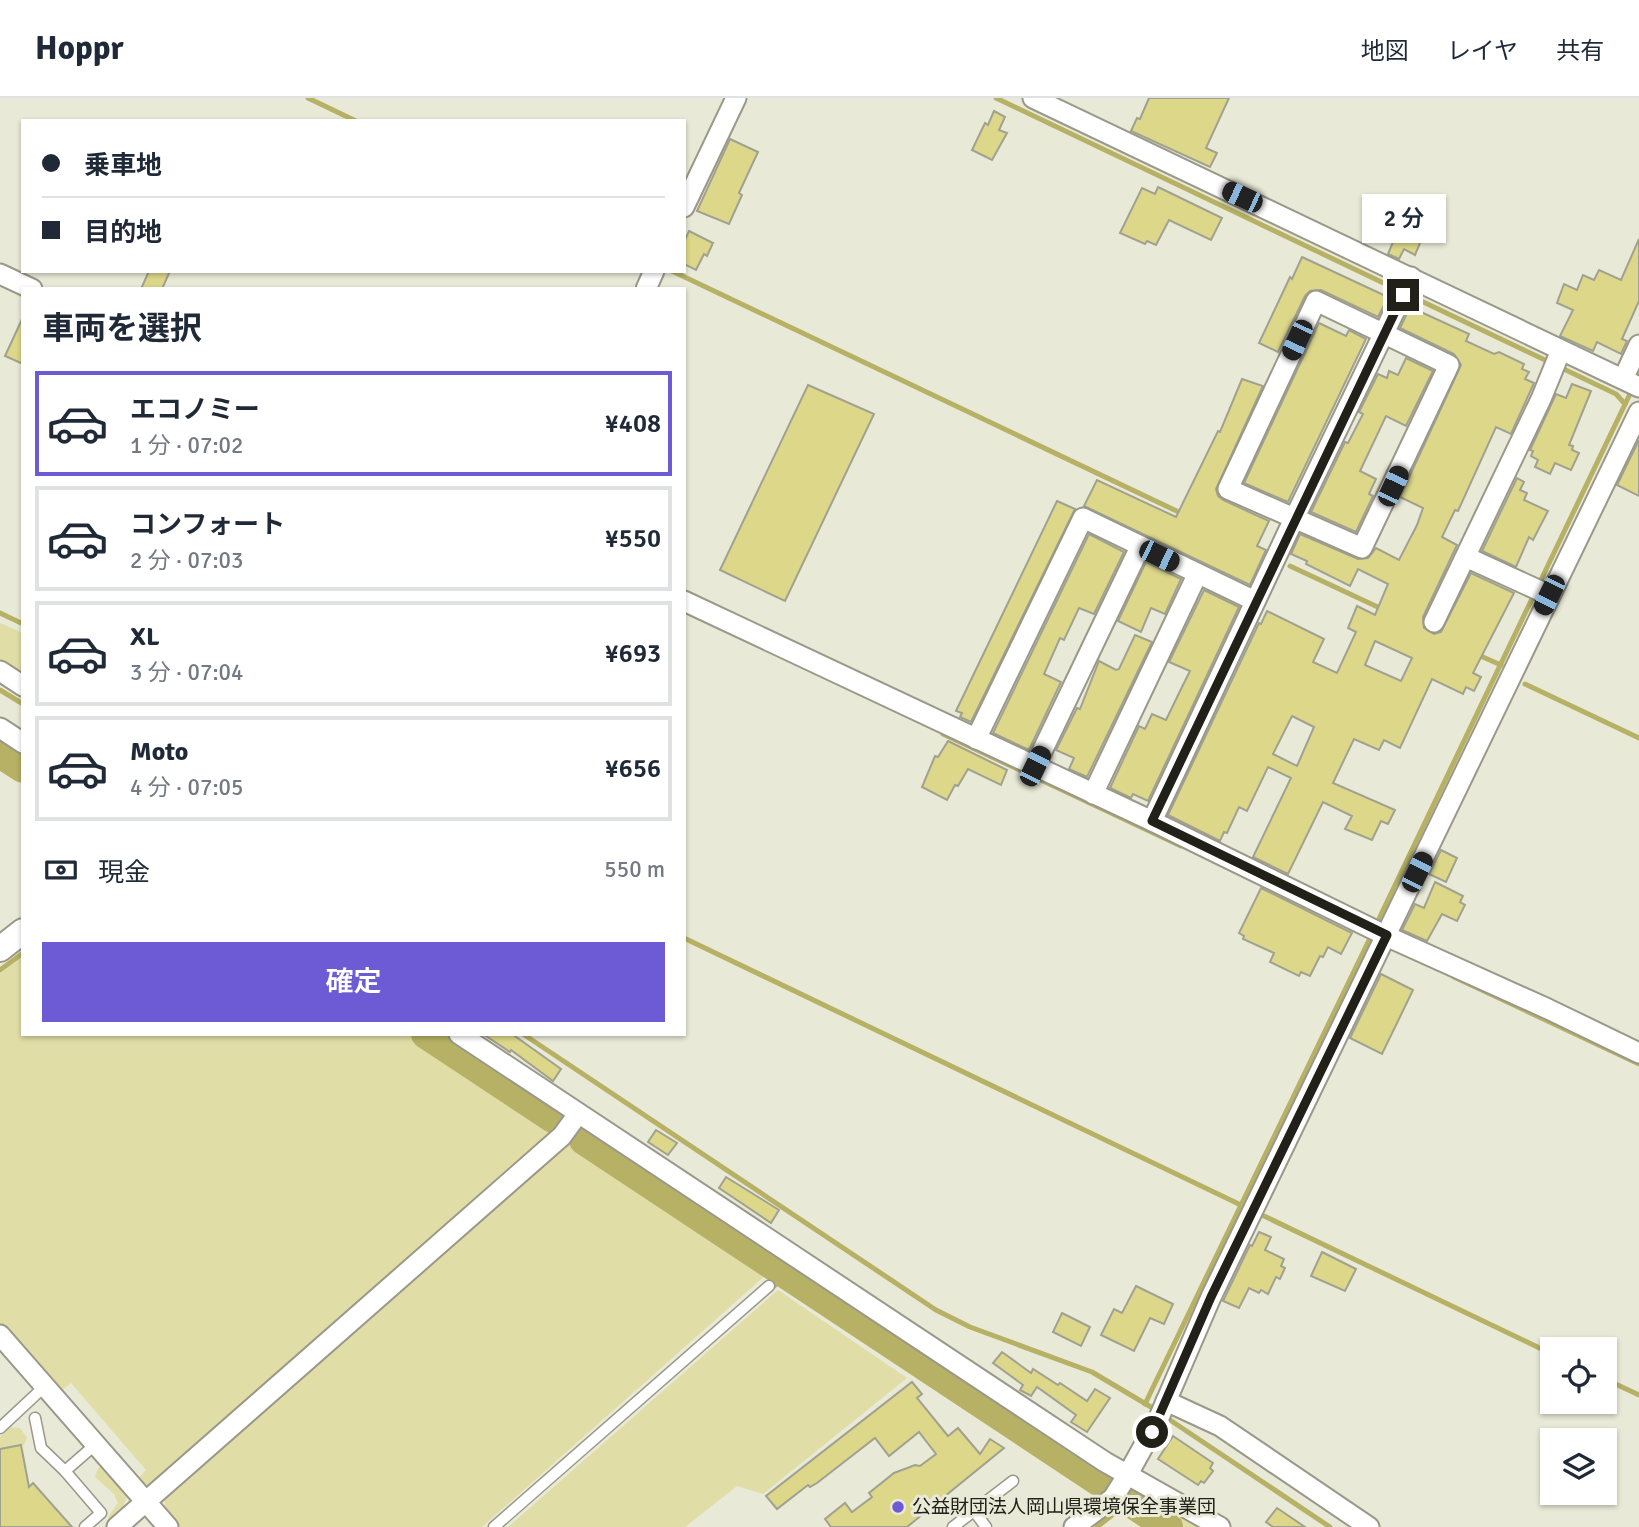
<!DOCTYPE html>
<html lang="ja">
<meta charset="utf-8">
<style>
:root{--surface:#fff;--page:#f6f6f7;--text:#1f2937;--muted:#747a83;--line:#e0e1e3;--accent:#6c5bd5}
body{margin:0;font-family:Signika,"Noto Sans JP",sans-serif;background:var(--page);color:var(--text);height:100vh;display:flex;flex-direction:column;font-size:26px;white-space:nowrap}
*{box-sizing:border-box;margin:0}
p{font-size:23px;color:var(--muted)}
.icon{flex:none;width:38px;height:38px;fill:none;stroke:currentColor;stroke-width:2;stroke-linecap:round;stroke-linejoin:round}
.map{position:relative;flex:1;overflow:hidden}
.side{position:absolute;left:21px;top:189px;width:665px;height:749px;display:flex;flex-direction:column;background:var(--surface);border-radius:0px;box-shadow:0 2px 5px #0004}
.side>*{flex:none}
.banner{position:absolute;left:21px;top:21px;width:665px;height:154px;border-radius:0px;box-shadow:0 2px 5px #0004;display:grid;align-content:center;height:154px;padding:0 21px;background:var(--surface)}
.controls{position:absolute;left:1540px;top:1239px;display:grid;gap:14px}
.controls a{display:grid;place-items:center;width:77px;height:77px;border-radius:0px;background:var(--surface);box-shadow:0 2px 5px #0004;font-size:35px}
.end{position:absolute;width:32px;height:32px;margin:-16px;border:9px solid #21211a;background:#fff;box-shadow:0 0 0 4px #fff}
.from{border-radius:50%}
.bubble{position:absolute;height:49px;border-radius:0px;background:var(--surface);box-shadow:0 2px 5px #0004;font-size:23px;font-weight:600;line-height:49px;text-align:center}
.car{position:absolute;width:21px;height:42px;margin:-21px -10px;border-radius:9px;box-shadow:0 0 5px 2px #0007;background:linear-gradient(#222 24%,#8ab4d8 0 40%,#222 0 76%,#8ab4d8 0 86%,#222 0)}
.banner b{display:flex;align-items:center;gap:24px;height:66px;font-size:26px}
.banner b+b{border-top:2px solid var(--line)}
.banner i{width:18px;height:18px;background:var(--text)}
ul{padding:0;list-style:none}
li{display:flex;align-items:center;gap:21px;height:105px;margin:0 14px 10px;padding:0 7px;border:4px solid var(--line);border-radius:0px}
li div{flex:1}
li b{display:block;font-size:26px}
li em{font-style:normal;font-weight:600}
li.current{border-color:var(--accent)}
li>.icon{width:63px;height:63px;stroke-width:1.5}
h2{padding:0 21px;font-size:32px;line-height:84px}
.pay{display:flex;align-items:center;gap:18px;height:77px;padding:0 21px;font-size:26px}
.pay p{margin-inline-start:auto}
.action{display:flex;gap:14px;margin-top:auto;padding:14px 21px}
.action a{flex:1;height:80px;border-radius:0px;background:var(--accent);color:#fff;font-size:28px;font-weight:600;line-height:80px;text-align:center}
header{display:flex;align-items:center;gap:42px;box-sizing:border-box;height:98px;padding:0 35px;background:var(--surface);border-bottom:2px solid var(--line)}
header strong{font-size:33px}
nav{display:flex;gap:38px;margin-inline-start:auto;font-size:24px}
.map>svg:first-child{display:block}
</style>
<header>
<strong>Hoppr</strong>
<nav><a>地図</a><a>レイヤ</a><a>共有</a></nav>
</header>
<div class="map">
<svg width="1639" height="1429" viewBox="0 0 1639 1429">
<rect width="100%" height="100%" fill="#e9e9d7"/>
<g fill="#e0dda6">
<polygon points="0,525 23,535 23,583 0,568"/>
<polygon points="23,858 23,936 412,936 557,1034 151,1388 142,1386 137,1382 146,1372 71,1285 60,1294 0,1227 0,876"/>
<path d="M570,1041L769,1174L482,1429H176C167,1418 161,1409 167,1396Z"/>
<polygon points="778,1192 907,1280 763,1396 737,1388 685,1429 508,1429"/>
<polygon points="10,1329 20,1330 27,1340 24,1347 0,1351 0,1339"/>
<polygon points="104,1368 127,1398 121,1415 113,1422 108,1419 118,1405 114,1396 95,1379 98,1370"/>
<polygon points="1135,1390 1200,1429 1184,1429 1132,1395"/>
</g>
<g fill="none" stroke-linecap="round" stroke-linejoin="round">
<g stroke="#b6b164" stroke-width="5">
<polyline points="308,0 356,23"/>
<polyline points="996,0 1616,296 1625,306"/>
<polyline points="672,173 1185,417"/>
<polyline points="1290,468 1382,511"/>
<polyline points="0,515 23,526"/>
<polyline points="1476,556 1501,567"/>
<polyline points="1525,586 1639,640"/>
<polyline points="0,592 23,606"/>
<polyline points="943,636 1181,748"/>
<polyline points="1376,827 1639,277"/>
<polyline points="684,840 1243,1108"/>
<polyline points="0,872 23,855"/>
<polyline points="1454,879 1639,966"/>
<polyline points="523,936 936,1212 970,1229 1092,1274 1156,1312"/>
<polyline points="1264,1118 1552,1256"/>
<polyline points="768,1193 787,1177"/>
<polyline points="1605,1281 1639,1297"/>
<polyline points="1145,1306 1372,836"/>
<polyline points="1164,1318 1330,1429"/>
<polyline points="1097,1429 1130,1403"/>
</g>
<g stroke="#b6b164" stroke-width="30">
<polyline points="0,655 23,670"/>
<polyline points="426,936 553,1020"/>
<polyline points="584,1042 1168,1429"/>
</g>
</g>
<g fill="#dcd789" stroke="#a1a190" stroke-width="2" fill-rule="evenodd">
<polygon points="1149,0 1229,0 1206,50 1217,55 1210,69 1131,33 1137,20 1140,21"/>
<polygon points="994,13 1005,19 999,32 1007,35 992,62 972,52 985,25 988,27"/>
<polygon points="730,41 758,54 739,95 742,97 729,126 697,113"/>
<polygon points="1158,89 1222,120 1211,142 1169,122 1156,147 1147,143 1145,146 1120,135 1142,90 1155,96"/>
<polygon points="1418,98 1436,107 1415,157 1404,151 1399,161 1388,156 1406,112 1411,114"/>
<polygon points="689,133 713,145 707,158 704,156 696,172 684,166 684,144"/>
<polygon points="1639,141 1639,203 1622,241 1627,243 1621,256 1597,244 1593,253 1560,238 1573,212 1557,205 1564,186 1577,192 1583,177 1594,182 1599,172 1621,182"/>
<polygon points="1302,159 1388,199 1378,219 1321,192 1310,193 1305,198 1278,254 1259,245 1290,179 1292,181"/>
<polygon points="149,173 170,173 162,191 141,191"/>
<path d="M1410,209L1469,236L1466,243L1494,256L1499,254L1524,266L1522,271L1529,274L1525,281L1534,285L1511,336L1496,329L1458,413L1455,412L1442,439L1457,447L1423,519L1424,530L1434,536L1441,534L1471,475L1514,495L1473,575L1481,579L1474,593L1466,589L1463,596L1432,581L1400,650L1384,642L1379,652L1354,641L1333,685L1395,712L1388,726L1381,723L1372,742L1345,731L1352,718L1323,704L1288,776L1253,759L1291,680L1268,669L1247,713L1239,709L1227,735L1224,734L1220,743L1168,717L1259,525L1261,526L1267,513L1324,541L1313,564L1337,575L1356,534L1348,530L1357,508L1375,517L1388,486L1358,471L1350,488L1306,466L1307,463L1291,456L1300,436L1358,461L1368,460L1376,450L1399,462L1417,427L1423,410L1400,399L1461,267L1454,256L1400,230ZM1375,543L1412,560L1401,583L1365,567ZM1292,618L1314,629L1297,668L1273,656Z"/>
<polygon points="23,219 23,266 5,258"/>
<polygon points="1319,225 1346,238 1349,232 1366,241 1288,404 1244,385"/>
<polygon points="1406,260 1433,273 1406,328 1386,318 1360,373 1376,381 1369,396 1373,398 1356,434 1311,414 1345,344 1348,345 1363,316 1359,314 1378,276 1387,280 1389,273 1398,277"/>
<polygon points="1242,281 1263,288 1216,391 1218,398 1223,402 1269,423 1257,448 1266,452 1250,487 1084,408 1097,382 1176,419 1218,333 1220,334"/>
<polygon points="1572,286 1591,293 1569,347 1573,348 1572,352 1579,355 1571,372 1555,365 1550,376 1535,369 1538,362 1531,358 1533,353 1530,352 1556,296 1566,300"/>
<polygon points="808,287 874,316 785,503 720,472"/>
<polygon points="1639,342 1639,398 1617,387"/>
<polygon points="1517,380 1524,384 1520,392 1527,395 1524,402 1548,413 1533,442 1529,439 1516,469 1482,453"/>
<polygon points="1057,403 1075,411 971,624 960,619 962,615 956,613"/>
<polygon points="1089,436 1124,454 1094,516 1079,510 1064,542 1060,540 1044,576 1061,584 1029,652 993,635"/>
<polygon points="1146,464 1181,481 1165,516 1151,510 1141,534 1118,523"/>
<polygon points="1204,492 1239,509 1148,703 1133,696 1131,700 1110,690 1139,628 1145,631 1152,616 1166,622 1182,589 1190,573 1169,564"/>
<polygon points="1135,537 1152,544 1087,679 1069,671 1074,660 1056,652 1077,610 1080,611 1099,563 1116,572 1119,571"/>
<polygon points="948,643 1007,672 1001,687 968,671 958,688 955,687 947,702 922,689 935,658 938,659"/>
<polygon points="1441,752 1457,760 1446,784 1429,776"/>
<polygon points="1435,784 1463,798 1460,804 1465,807 1457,823 1442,816 1427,843 1402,832 1415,806 1424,810"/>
<polygon points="1261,790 1352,835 1341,856 1328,849 1323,859 1320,858 1310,878 1301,874 1299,878 1270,864 1274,855 1243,841 1244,838 1239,835"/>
<polygon points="1381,876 1413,892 1382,956 1350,940"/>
<polygon points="483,936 512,936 561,971 553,983 511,952 510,954"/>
<polygon points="656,1032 677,1045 668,1057 648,1044"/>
<polygon points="726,1079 779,1112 771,1125 719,1090"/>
<polygon points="1259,1134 1271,1139 1265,1152 1284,1161 1281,1168 1285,1170 1280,1181 1276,1179 1268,1196 1261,1192 1259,1195 1249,1190 1239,1210 1223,1203 1250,1147 1252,1148"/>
<polygon points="1322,1154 1356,1171 1345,1193 1311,1178"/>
<polygon points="1136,1188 1173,1206 1164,1226 1150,1220 1134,1253 1101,1237 1114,1211 1122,1215"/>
<polygon points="1062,1215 1090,1229 1081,1248 1053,1234"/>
<polygon points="1002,1254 1031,1275 1033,1271 1058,1287 1060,1285 1087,1303 1095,1291 1110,1300 1087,1334 1071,1324 1076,1317 1037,1289 1031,1298 1020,1292 1023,1287 993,1265"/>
<polygon points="912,1284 922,1296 917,1300 948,1338 958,1330 980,1356 990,1341 1004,1350 907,1429 831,1429 825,1421 845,1405 852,1414 872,1399 869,1395 894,1375 915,1367 920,1368 936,1356 919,1334 889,1358 875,1340 817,1385 810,1389 808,1387 777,1411 766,1398"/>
<polygon points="1173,1338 1213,1365 1210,1370 1213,1373 1204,1385 1201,1383 1198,1387 1158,1361"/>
<polygon points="21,1347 29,1389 33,1385 72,1429 0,1429 0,1351"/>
<polygon points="1277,1410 1305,1429 1273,1429 1266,1424"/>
</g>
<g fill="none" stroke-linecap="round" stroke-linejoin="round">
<g stroke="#9a9989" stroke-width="13">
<g id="service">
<polyline points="35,1320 41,1350 65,1373 101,1415 85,1429"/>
<polyline points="0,1330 45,1288"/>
<polyline points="65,1373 96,1346"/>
<polyline points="974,1413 986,1429"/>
<polyline points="494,1429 769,1188"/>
<polyline points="953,1429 1013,1383"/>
</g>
</g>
<g stroke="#9a9989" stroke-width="23">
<g id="minor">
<polyline points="1033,0 1639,289"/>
<polyline points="684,109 736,0"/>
<polyline points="0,176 32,191"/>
<polyline points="646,191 654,173"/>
<polygon points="1316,203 1449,267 1362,450 1228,391"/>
<polyline points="1623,281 1639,247"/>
<polyline points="1466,459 1549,497"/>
<polyline points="684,503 1152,723 1395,842 1548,911 1639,955"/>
<polyline points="1434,524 1541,301 1561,252"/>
<polyline points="0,573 23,588"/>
<polyline points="0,630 23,645"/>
<polyline points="976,641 1083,420 1255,503"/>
<polyline points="1035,668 1140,449"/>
<polyline points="1093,696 1197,477"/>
<polyline points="1152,723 1294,421 1411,179"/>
<polyline points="459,936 1105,1364 1220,1429"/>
<polyline points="0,1237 168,1429"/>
<polyline points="1166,1303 1220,1328 1369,1429"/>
<polyline points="117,1429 562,1038 578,1016"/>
<polyline points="1074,1429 1113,1400 1128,1376 1158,1322 1211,1199 1639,314"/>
</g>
</g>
<g stroke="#9a9989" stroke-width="28">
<polyline id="tertiary" points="0,851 23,833"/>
</g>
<use href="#service" stroke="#fff" stroke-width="10"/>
<use href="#minor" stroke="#fff" stroke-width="19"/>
<use href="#tertiary" stroke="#fff" stroke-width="24"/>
</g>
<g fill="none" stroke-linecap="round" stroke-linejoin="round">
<polyline stroke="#21211a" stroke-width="9" points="1152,1334 1211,1199 1387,837 1152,723 1403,197"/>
</g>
<circle fill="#6c5bd5" stroke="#e9e9d7" stroke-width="2.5" cx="898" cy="1409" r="7"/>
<g text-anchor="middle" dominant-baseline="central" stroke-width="6" stroke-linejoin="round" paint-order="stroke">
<g font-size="19" fill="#21211a" stroke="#e9e9d7" text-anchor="start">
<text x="912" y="1409">公益財団法人岡山県環境保全事業団</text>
</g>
</g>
</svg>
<div class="controls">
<a><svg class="icon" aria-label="locate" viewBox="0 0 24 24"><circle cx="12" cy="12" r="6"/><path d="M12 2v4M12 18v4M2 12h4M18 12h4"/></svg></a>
<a><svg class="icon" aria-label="layers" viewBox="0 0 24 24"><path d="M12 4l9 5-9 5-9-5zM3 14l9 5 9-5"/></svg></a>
</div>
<i class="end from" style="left:1152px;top:1334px"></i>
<i class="end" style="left:1403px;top:197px"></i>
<div class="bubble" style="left:1362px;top:96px;width:84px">2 分</div>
<i class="car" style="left:1242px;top:99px;rotate:295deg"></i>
<i class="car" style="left:1297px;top:242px;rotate:205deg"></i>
<i class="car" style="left:1393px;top:388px;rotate:25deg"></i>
<i class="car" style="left:1159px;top:458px;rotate:116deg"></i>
<i class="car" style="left:1549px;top:497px;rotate:206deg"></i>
<i class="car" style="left:1035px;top:668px;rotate:26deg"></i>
<i class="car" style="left:1417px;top:774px;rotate:26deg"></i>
<div class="banner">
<b><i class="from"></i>乗車地</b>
<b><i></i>目的地</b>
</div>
<section class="side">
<h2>車両を選択</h2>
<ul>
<li class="current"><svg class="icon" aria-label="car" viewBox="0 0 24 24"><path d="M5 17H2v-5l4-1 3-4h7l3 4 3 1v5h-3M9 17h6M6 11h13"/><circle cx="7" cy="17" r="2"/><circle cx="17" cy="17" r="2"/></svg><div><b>エコノミー</b><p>1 分 · 07:02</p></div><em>¥408</em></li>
<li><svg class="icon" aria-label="car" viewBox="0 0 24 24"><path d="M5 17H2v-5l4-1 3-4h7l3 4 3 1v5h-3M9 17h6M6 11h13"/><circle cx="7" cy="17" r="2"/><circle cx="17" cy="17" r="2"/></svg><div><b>コンフォート</b><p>2 分 · 07:03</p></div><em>¥550</em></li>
<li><svg class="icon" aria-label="car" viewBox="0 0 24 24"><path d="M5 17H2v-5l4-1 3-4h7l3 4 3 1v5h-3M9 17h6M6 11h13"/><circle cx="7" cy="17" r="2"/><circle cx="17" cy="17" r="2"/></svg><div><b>XL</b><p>3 分 · 07:04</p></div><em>¥693</em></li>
<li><svg class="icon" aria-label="car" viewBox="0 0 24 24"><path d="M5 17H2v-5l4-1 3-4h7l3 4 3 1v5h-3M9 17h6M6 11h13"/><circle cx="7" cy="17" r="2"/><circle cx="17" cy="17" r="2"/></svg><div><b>Moto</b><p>4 分 · 07:05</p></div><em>¥656</em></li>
</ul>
<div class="pay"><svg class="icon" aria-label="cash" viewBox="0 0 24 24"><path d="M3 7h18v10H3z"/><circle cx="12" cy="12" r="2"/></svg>現金<p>550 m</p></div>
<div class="action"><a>確定</a></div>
</section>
</div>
